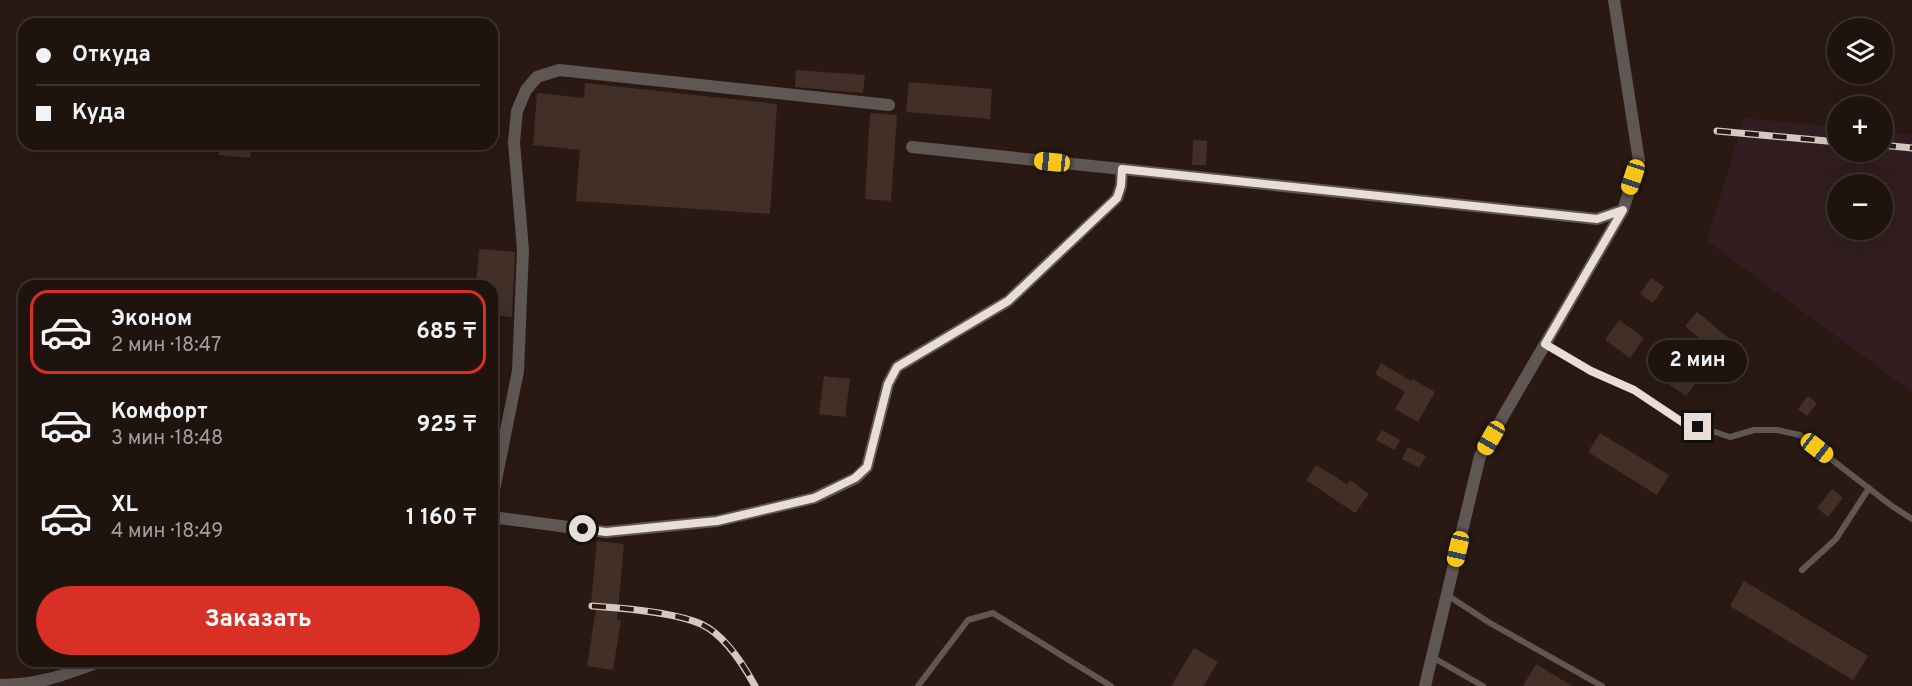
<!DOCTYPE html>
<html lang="ru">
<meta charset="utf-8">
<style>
:root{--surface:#1f130e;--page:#271c17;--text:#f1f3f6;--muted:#a19e9e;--line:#3c322e;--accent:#d93025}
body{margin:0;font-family:Overpass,sans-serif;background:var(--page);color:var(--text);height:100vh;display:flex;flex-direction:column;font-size:22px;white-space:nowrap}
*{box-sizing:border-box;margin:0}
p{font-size:20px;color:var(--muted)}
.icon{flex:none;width:33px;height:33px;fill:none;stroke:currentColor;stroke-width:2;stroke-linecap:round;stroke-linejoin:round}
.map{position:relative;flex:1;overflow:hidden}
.drawer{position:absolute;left:18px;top:280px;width:480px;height:387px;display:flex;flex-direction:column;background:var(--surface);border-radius:18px;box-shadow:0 6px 24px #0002,0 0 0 2px var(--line)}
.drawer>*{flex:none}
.guide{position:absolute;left:18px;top:18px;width:480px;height:132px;border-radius:18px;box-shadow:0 6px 24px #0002,0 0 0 2px var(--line);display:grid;align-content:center;height:132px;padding:0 18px;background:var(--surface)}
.fabs{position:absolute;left:1827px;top:18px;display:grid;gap:12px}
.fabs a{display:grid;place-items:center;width:66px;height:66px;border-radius:50%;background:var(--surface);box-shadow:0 6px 24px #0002,0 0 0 2px var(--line);font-size:30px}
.end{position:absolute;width:27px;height:27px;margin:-14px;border:8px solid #e9ddd8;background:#111;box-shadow:0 0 0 3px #111}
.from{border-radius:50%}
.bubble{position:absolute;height:42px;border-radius:21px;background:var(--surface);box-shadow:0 6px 24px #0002,0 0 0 2px var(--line);font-size:20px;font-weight:700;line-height:42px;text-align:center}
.car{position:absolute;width:18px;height:36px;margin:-18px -9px;border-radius:8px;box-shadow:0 0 4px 2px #0007;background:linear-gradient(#f5c518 24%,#345 0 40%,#f5c518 0 76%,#345 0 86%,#f5c518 0)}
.guide b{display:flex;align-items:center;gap:21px;height:57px;font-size:22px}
.guide b+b{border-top:2px solid var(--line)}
.guide i{width:15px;height:15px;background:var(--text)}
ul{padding:10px 0 0;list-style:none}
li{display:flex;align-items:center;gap:18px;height:84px;margin:0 12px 9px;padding:0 6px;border:3px solid transparent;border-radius:18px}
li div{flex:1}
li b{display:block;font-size:22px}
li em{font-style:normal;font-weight:700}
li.selected{border-color:var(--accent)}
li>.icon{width:54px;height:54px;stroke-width:1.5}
.cta{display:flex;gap:12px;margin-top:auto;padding:12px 18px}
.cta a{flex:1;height:69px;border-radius:36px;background:var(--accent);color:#fff;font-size:24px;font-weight:700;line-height:69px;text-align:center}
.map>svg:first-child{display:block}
</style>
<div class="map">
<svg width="1912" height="686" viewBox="0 0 1912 686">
<rect width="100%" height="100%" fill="#291912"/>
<path fill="#321e20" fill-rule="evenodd" d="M1744,118L1837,127L1838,152H1882L1883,132L1912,135V392L1707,241ZM1838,184H1882V230H1838Z"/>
<g fill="#423028">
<polygon points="796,70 865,75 863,93 795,87"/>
<polygon points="909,82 992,89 990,119 906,112"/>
<polygon points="585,83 777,104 770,214 576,201 580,150 533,145 537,93 584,98"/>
<polygon points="870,113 897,115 891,201 865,199"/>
<polygon points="1193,140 1207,141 1206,165 1192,165"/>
<polygon points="220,144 252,144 250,158 219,155"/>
<polygon points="479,249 515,252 512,317 492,315 492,286 476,286"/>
<polygon points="1651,278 1664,287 1653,303 1640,294"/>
<polygon points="1697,312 1731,340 1719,355 1685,326"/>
<polygon points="1619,320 1644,338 1630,358 1605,340"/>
<polygon points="1381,363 1411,381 1412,379 1435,392 1418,422 1395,409 1405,392 1375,374"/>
<polygon points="1675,363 1698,380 1686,396 1663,380"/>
<polygon points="824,376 850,379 845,417 819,414"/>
<polygon points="1808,396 1817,403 1807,416 1798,409"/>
<polygon points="1382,430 1400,440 1395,450 1376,440"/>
<polygon points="1600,433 1669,475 1657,495 1588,452"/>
<polygon points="1408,447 1426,456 1419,468 1402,459"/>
<polygon points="1316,465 1347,484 1350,480 1369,494 1355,513 1306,480"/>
<polygon points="1832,489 1843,498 1828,517 1817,508"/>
<polygon points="597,541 624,544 617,620 621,620 613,670 587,666 597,603 591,603"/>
<polygon points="1744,581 1868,656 1853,680 1730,606"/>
<polygon points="1194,648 1218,662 1203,686 1171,686"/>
<polygon points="1536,664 1572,686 1523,686"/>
</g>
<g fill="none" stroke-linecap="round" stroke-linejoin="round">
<g stroke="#605653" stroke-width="6">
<polyline points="1545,344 1591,371 1634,390 1682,421 1730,437 1754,430 1777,430 1800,435 1892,506 1912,519"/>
<polyline points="1802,570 1836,539 1869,488"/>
<polyline points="1447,595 1490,623 1602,686"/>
<polyline points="1432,657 1483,686"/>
<polyline points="918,686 968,620 993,613 1111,686"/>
</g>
<g stroke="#605653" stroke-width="12">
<polyline points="912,147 1597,219 1623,210"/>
<polyline points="492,500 518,371 523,250 514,142 517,111 526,90 537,77 559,70 889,105"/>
<polyline points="492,517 606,532 717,521 814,498 856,478 867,467 888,384 897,367 1008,301 1117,198 1121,186 1122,169"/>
<path d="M0,685C39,685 64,675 99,662"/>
<polyline points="1425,686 1480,456 1623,210 1639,161 1614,0"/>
</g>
<g stroke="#d5c9c3" stroke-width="7">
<g id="rail">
<polyline points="1717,131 1838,142"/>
<polyline points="1882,145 1912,148"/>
<path d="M592,606C623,608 674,612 701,624C725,635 743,664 755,686"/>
</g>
</g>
<use href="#rail" stroke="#291912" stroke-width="4.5" stroke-dasharray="14" stroke-linecap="butt"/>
</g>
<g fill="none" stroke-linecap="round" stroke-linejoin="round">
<polyline stroke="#e9ddd8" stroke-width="8" points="583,529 606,532 717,521 814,498 855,478 867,467 888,384 897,367 1008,301 1117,198 1121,186 1122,169 1597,219 1623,210 1545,344 1591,371 1634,390 1682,422 1698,427"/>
</g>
</svg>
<div class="fabs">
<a><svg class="icon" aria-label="layers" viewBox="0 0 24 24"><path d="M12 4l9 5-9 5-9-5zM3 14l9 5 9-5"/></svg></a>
<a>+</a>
<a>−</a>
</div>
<i class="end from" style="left:583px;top:529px"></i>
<i class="end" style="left:1698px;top:427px"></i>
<div class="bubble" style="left:1648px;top:340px;width:99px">2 мин</div>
<i class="car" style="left:1052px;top:162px;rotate:276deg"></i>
<i class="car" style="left:1633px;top:177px;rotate:198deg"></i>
<i class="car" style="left:1491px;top:438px;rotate:210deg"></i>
<i class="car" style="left:1817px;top:448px;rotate:128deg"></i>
<i class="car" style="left:1458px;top:549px;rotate:193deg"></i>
<div class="guide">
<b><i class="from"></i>Откуда</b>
<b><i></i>Куда</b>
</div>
<section class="drawer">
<ul>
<li class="selected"><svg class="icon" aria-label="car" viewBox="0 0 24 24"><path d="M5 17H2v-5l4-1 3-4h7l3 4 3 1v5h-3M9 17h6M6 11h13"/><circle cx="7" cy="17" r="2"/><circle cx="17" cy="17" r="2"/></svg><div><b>Эконом</b><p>2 мин · 18:47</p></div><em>685 ₸</em></li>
<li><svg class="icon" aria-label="car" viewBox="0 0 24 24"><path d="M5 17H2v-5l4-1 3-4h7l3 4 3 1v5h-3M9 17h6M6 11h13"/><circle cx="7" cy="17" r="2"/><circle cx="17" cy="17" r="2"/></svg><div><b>Комфорт</b><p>3 мин · 18:48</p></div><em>925 ₸</em></li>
<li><svg class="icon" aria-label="car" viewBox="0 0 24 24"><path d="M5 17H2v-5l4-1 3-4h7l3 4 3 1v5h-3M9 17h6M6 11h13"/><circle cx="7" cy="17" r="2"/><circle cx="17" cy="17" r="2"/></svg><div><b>XL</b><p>4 мин · 18:49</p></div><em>1 160 ₸</em></li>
</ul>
<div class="cta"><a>Заказать</a></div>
</section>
</div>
